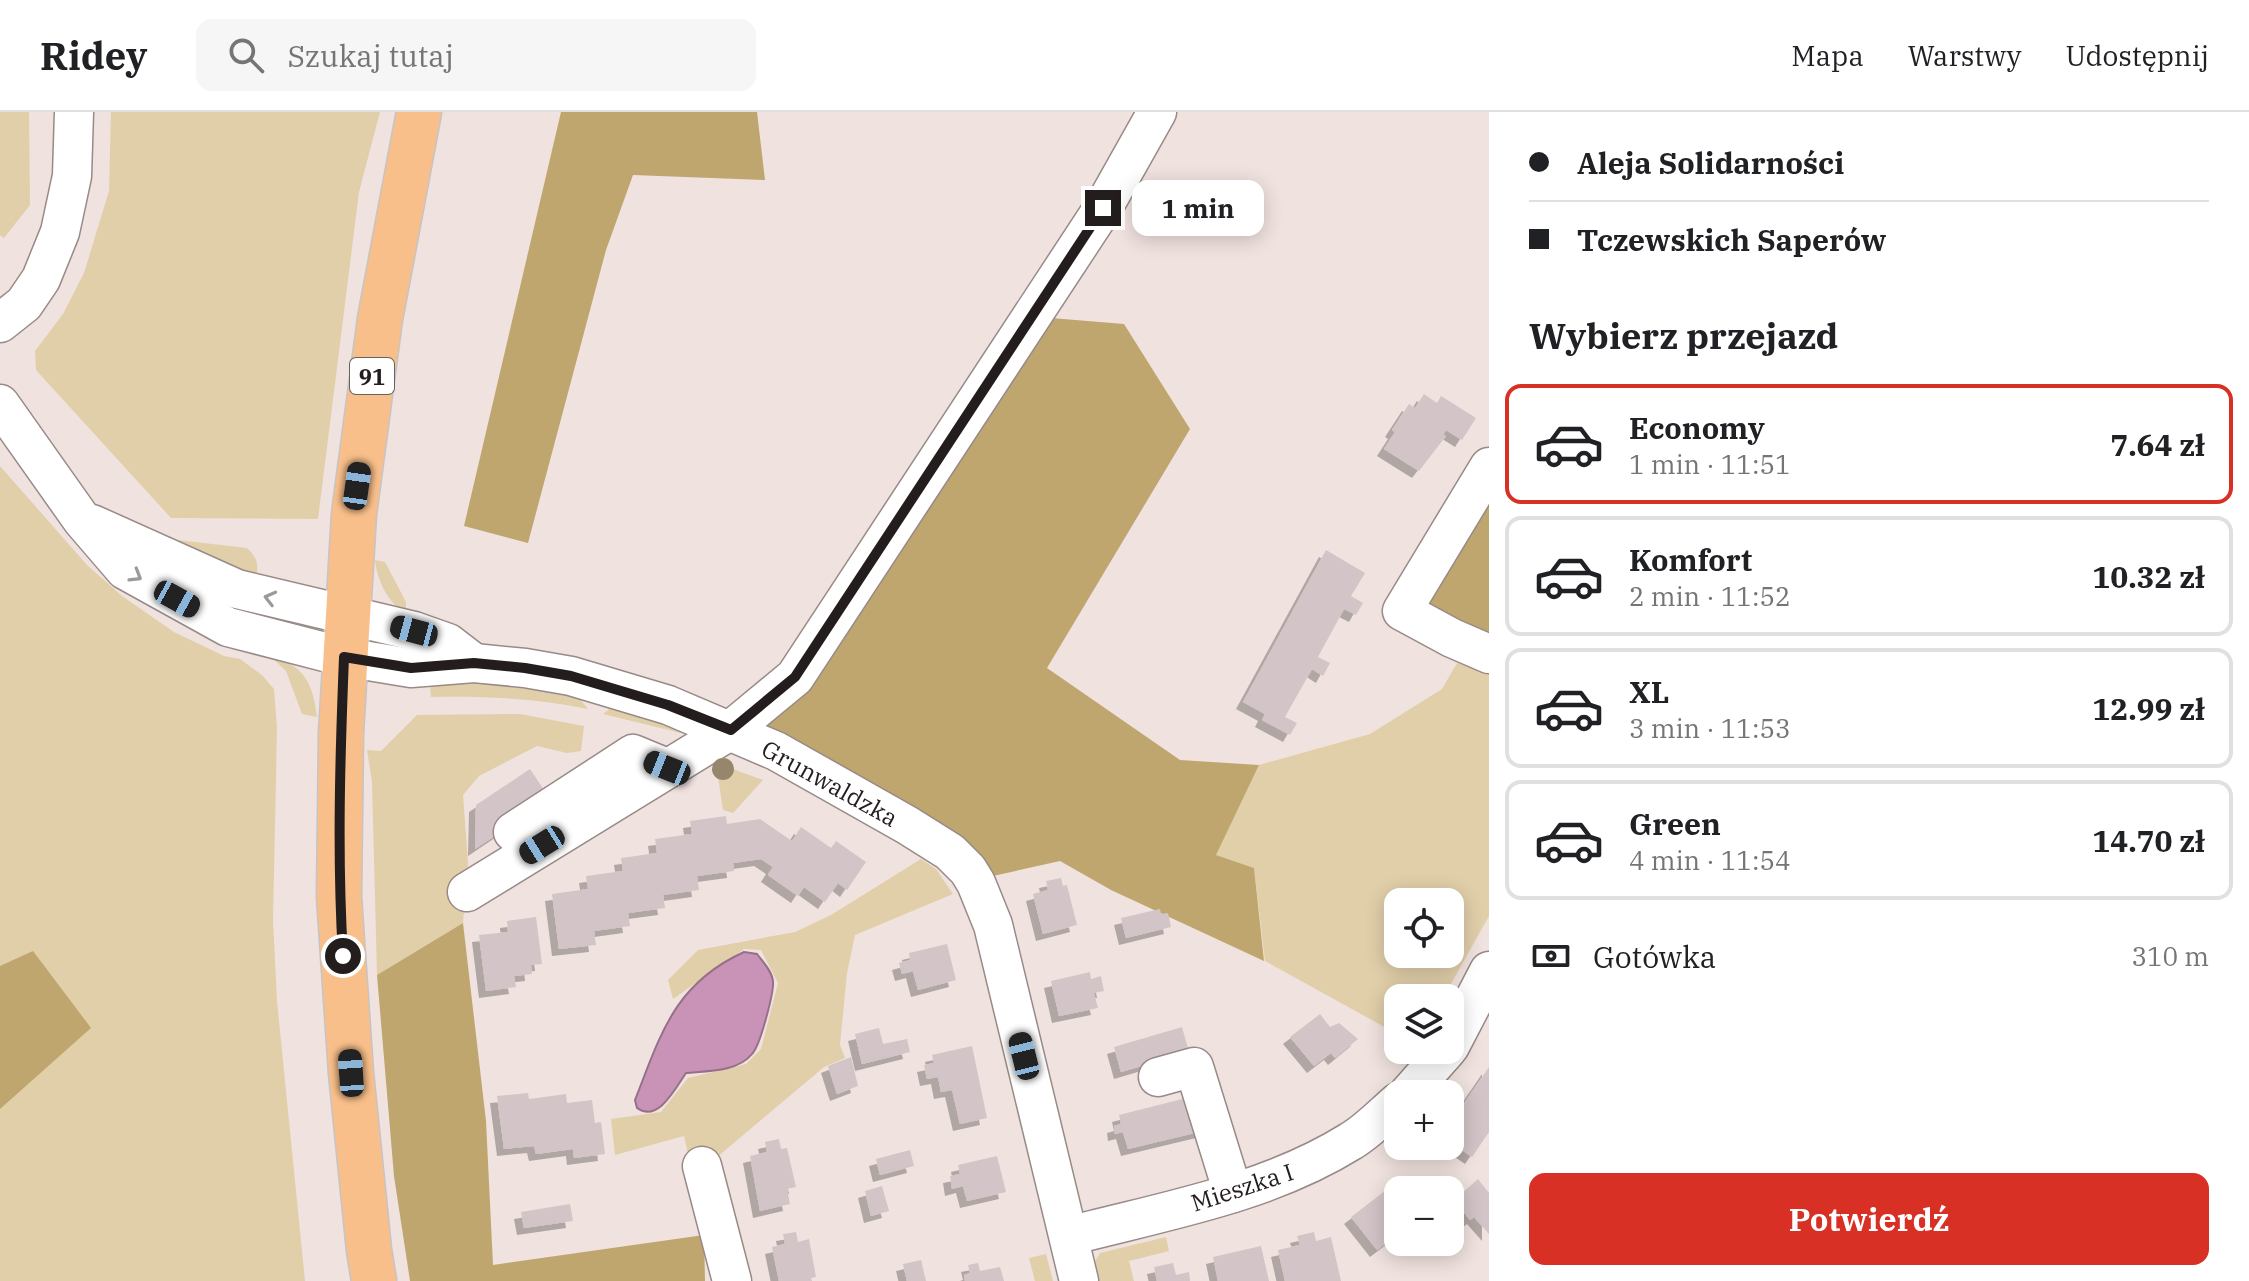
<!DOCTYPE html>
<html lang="pl">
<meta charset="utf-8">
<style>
:root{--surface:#fff;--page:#f6f6f6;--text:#202124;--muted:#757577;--line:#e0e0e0;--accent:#d93025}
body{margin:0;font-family:"IBM Plex Serif",serif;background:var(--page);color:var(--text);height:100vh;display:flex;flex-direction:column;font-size:30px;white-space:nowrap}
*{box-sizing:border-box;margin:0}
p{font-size:26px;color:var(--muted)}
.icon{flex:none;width:44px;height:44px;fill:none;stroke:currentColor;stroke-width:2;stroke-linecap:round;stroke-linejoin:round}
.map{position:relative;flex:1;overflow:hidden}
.drawer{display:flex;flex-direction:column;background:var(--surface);width:760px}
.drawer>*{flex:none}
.hud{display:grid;align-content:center;height:176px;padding:0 40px;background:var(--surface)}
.controls{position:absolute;left:1384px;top:776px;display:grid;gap:16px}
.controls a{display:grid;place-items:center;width:80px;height:80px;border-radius:16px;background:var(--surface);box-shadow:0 4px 20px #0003;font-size:40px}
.end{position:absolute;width:36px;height:36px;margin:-18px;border:10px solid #231e1d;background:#fff;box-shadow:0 0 0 4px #fff}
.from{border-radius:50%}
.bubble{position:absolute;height:56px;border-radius:16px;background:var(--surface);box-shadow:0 4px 20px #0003;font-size:26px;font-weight:800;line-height:56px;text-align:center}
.car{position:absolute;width:24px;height:48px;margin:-24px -12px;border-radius:10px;box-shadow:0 0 6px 2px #0007;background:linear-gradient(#222 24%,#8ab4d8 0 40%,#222 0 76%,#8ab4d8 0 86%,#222 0)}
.hud b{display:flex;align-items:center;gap:28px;height:76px;font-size:30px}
.hud b+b{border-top:2px solid var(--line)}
.hud i{width:20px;height:20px;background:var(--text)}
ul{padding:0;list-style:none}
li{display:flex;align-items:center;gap:24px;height:120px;margin:0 16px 12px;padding:0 24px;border:4px solid var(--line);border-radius:16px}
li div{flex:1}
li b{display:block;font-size:30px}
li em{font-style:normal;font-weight:800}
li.selected{border-color:var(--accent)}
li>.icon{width:72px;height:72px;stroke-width:1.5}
h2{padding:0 40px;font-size:36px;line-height:96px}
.pay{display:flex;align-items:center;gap:20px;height:88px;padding:0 40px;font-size:30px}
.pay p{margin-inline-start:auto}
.primary-button{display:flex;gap:16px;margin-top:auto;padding:16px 40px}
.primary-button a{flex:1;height:92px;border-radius:16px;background:var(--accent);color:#fff;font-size:32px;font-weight:800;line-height:92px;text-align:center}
header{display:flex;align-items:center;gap:48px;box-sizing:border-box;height:112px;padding:0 40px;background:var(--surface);border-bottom:2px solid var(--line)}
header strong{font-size:38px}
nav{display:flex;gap:44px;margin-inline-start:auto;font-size:28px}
.search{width:560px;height:72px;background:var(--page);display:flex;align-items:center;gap:20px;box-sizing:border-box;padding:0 28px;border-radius:16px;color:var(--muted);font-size:30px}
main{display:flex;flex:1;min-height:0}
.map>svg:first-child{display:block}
</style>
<header>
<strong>Ridey</strong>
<div class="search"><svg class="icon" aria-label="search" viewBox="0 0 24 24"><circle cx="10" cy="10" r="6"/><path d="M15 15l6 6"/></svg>Szukaj tutaj</div>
<nav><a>Mapa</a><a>Warstwy</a><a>Udostępnij</a></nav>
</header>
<main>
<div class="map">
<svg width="1489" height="1169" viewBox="0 0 1489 1169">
<defs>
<filter id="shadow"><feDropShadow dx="-7" dy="7" stdDeviation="0" flood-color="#0004"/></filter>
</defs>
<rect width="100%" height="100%" fill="#f0e2df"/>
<g fill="#e1cfa9" fill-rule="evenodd">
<polygon points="0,0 29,0 30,93 4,126 0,123"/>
<polygon points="111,0 380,0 359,80 318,407 171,406 36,258 35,239 63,202 84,161 109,79"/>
<polygon points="0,354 87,453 122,484 174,520 224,544 240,547 262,563 274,577 277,616 273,808 277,889 305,1169 0,1169"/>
<path d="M160,426L247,436C260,448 258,455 255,471Z"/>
<path d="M375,448L385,450L406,490V502C387,489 378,471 375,448Z"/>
<path d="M270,544C304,553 313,571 317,605L302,602L286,559Z"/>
<path d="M1457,551L1489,557V804L1443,886H1398V917H1388L1265,849L1254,756L1215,743L1259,653L1370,622L1442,577ZM1398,790H1450V842H1398Z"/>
<path d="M430,570L496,573L552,580L577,584L588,597C535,586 484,584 431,585Z"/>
<polygon points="613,594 670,609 681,621 603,602"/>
<polygon points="520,602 584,614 581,639 567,641 537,634 479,664 463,683 468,751 463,811 377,863 372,670 367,638 381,639 417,603"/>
<polygon points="716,651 763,668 733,701 723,698"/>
<polygon points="921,747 936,757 953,782 855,823 847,861 840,933 845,946 824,955 716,1046 691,1054 684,1024 615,1043 611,1007 661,1000 688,966 746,952 761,937 778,871 761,838 744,837 673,887 668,868 698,838 795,820 831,803"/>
<polygon points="1166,1125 1169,1139 1129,1149 1134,1169 1099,1169 1094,1151 1100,1141"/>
<polygon points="1046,1142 1053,1169 1035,1169 1029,1146"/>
</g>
<g fill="#bfa66e">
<polygon points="561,0 757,0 765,68 633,63 606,138 528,431 464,414"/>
<polygon points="1039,205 1124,212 1190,317 1047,556 1180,648 1259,653 1216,743 1254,756 1264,849 1111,778 1060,749 993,764 763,614"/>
<polygon points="1489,385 1489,528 1426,490"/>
<polygon points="463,811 486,1009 493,1153 704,1123 705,1169 410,1169 394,1064 377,863"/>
<polygon points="33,839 91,916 0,997 0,854"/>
</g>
<path fill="#c893b6" stroke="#967088" stroke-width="2" d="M744,840L757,842C763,850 772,859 773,869C774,881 760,934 752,942C738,960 706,959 686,961C675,977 658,1011 637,996L635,988C661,922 674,872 744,840Z"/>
<g fill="#d3c5c7" filter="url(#shadow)">
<polygon points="1424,282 1437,291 1441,284 1476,306 1462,328 1446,318 1443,323 1446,324 1419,359 1384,337 1395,320 1392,318 1409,292 1415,296"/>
<polygon points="1326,438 1365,461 1351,484 1363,491 1356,503 1344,497 1318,545 1330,551 1323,564 1312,557 1285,605 1297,611 1290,623 1262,608 1265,602 1243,590"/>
<polygon points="530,657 550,687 475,737 476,693"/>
<polygon points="726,704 727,712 760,707 792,729 801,715 831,736 836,729 866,750 847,778 838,771 825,790 804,775 798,784 768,763 773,755 761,747 733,751 734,759 697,764 699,778 663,783 665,796 628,801 630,814 594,819 596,833 559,837 552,782 588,777 586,764 623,759 621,746 657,741 655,727 692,722 690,709"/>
<polygon points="1061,766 1063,774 1067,773 1077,813 1043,822 1033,782 1048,778 1046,769"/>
<polygon points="1160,797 1161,802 1168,801 1171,815 1126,826 1121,806"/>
<polygon points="536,805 542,852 531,853 532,862 514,864 516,875 486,879 479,823 508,820 507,809"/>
<polygon points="947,832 956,868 918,878 913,859 902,862 899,851 910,848 909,841"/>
<polygon points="1090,860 1091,867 1101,864 1104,879 1094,881 1098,896 1059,904 1051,869"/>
<polygon points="1320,902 1330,915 1339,911 1358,927 1335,946 1331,941 1314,954 1290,925"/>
<polygon points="1182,915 1189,940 1121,960 1114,935"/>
<polygon points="879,916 883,932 907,927 910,940 862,952 855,922"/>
<polygon points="972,934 987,1006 960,1012 952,978 941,980 938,965 927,967 924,953 934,951 932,943"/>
<polygon points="851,945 858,974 837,982 828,954"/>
<polygon points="1489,955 1489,1020 1472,1045 1450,1030 1450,1003 1454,1006"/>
<polygon points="528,981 529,987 566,982 567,991 592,988 595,1011 601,1010 605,1042 574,1046 573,1037 536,1042 534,1034 504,1037 497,984"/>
<polygon points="1194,984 1203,1019 1128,1037 1123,1020 1115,1022 1114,1014 1121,1012 1119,1003"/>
<polygon points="779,1027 781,1037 787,1036 796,1075 787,1077 790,1092 760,1099 750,1044 767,1040 765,1030"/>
<polygon points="910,1038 914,1054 880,1063 876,1047"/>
<polygon points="997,1044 1006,1080 967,1089 963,1074 952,1077 950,1064 960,1062 958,1053"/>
<polygon points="1403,1065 1413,1078 1398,1078 1398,1122 1377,1138 1351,1105"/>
<polygon points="1478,1067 1489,1081 1489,1122 1474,1105 1470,1108 1454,1088"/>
<polygon points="882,1074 889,1099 871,1104 865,1079"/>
<polygon points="570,1092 573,1109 524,1116 521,1100"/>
<polygon points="796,1120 798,1130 809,1127 816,1165 811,1166 812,1169 779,1169 772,1135 785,1132 783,1122"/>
<polygon points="1314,1120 1316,1129 1331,1125 1341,1169 1285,1169 1278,1138 1300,1133 1297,1124"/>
<polygon points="1261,1134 1269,1169 1218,1169 1213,1145"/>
<polygon points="921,1148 926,1169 907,1169 903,1152"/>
<polygon points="978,1151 980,1159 1000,1155 1004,1169 965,1169 964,1163 970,1161 968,1153"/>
<polygon points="1173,1151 1176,1163 1189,1160 1190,1169 1157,1169 1154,1155"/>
</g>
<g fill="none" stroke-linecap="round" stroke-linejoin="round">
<g stroke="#978a87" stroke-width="41">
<g id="minor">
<polyline points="0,211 24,192 41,167 60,120 72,64 74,0"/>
<polyline points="0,292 82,408 125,458 228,515 344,545 411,556 474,551 525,556 571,564 668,593 776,639 907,713 950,740 968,758 976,771 993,813 1079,1169"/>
<polyline points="1489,355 1402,499 1452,526 1489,542"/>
<polyline points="92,412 237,477 414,519 448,531 474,551"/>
<polyline points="513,720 633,642 667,656"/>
<polyline points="467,780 731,618 795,565 1103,96 1157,0"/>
<polyline points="1450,934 1489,859"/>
<polyline points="1158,965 1194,955 1233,1081"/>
<polyline points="1408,982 1447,938"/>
<polyline points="702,1054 732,1169"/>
<path d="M1069,1124C1164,1099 1266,1082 1351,1029C1368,1019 1383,1003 1398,990"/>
</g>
</g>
<g stroke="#c6c4c4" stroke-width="47">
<polyline id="major" points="374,1169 369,1138 351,961 339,785 341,621 354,402 380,207 419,0"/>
</g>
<use href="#minor" stroke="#fff" stroke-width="38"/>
<use href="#major" stroke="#f9bf8a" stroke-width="44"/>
</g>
<circle fill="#96866b" cx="723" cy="657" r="11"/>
<defs><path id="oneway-chevron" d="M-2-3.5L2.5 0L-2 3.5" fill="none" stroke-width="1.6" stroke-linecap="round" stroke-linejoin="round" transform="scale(2)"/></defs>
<g stroke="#9c9a99">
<use href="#oneway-chevron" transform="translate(136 464) rotate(31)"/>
<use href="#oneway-chevron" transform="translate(270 486) rotate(-166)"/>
</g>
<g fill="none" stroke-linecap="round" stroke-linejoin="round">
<path stroke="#231e1d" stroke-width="10" d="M343,844C337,744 340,645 344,545L411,556L474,551L525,556L571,564L668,593L731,618L795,565L1103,96"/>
</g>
<g text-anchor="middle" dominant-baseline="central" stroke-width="6" stroke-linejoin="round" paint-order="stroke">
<rect fill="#fff" stroke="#656261" stroke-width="2" x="350" y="246" width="44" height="36" rx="6"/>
<g font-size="22" font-weight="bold" fill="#231e1d">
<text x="372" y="264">91</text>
</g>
<g font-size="24" fill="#231e1d" stroke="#fff">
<text transform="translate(830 671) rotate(29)">Grunwaldzka</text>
<text transform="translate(1242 1075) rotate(-18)">Mieszka I</text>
</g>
</g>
</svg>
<div class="controls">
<a><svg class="icon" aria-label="locate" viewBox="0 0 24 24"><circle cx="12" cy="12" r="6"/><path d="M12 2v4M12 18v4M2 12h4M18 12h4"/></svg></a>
<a><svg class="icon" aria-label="layers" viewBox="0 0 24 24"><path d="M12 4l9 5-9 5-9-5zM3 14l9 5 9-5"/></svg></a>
<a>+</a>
<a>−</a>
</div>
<i class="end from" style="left:343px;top:844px"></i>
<i class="end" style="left:1103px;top:96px"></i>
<div class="bubble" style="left:1132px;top:68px;width:132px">1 min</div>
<i class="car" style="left:357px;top:374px;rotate:8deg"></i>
<i class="car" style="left:177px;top:487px;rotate:119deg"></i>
<i class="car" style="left:414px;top:519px;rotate:285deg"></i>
<i class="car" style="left:667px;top:656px;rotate:292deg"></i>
<i class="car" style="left:542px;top:733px;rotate:238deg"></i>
<i class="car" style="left:1024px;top:944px;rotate:346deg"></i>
<i class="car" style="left:351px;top:961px;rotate:356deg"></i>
</div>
<section class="drawer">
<div class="hud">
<b><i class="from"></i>Aleja Solidarności</b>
<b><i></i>Tczewskich Saperów</b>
</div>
<h2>Wybierz przejazd</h2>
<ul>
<li class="selected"><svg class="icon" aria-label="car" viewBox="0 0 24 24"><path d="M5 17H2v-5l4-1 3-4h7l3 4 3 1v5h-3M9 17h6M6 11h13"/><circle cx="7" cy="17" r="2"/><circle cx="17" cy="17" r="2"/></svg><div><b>Economy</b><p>1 min · 11:51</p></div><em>7.64 zł</em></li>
<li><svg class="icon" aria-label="car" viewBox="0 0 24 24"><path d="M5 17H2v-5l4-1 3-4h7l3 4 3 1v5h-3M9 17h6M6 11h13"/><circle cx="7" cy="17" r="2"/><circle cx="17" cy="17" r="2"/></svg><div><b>Komfort</b><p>2 min · 11:52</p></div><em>10.32 zł</em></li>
<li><svg class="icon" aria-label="car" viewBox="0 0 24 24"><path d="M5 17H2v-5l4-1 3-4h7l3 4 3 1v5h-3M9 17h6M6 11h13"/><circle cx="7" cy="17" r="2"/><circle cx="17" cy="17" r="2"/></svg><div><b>XL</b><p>3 min · 11:53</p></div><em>12.99 zł</em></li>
<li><svg class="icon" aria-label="car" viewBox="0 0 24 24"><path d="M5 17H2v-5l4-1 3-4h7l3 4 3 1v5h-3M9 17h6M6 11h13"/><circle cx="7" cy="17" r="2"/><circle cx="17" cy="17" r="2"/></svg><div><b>Green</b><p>4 min · 11:54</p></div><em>14.70 zł</em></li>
</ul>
<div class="pay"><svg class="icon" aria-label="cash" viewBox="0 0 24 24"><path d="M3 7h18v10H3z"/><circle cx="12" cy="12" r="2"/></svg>Gotówka<p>310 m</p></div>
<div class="primary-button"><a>Potwierdź</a></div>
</section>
</main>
